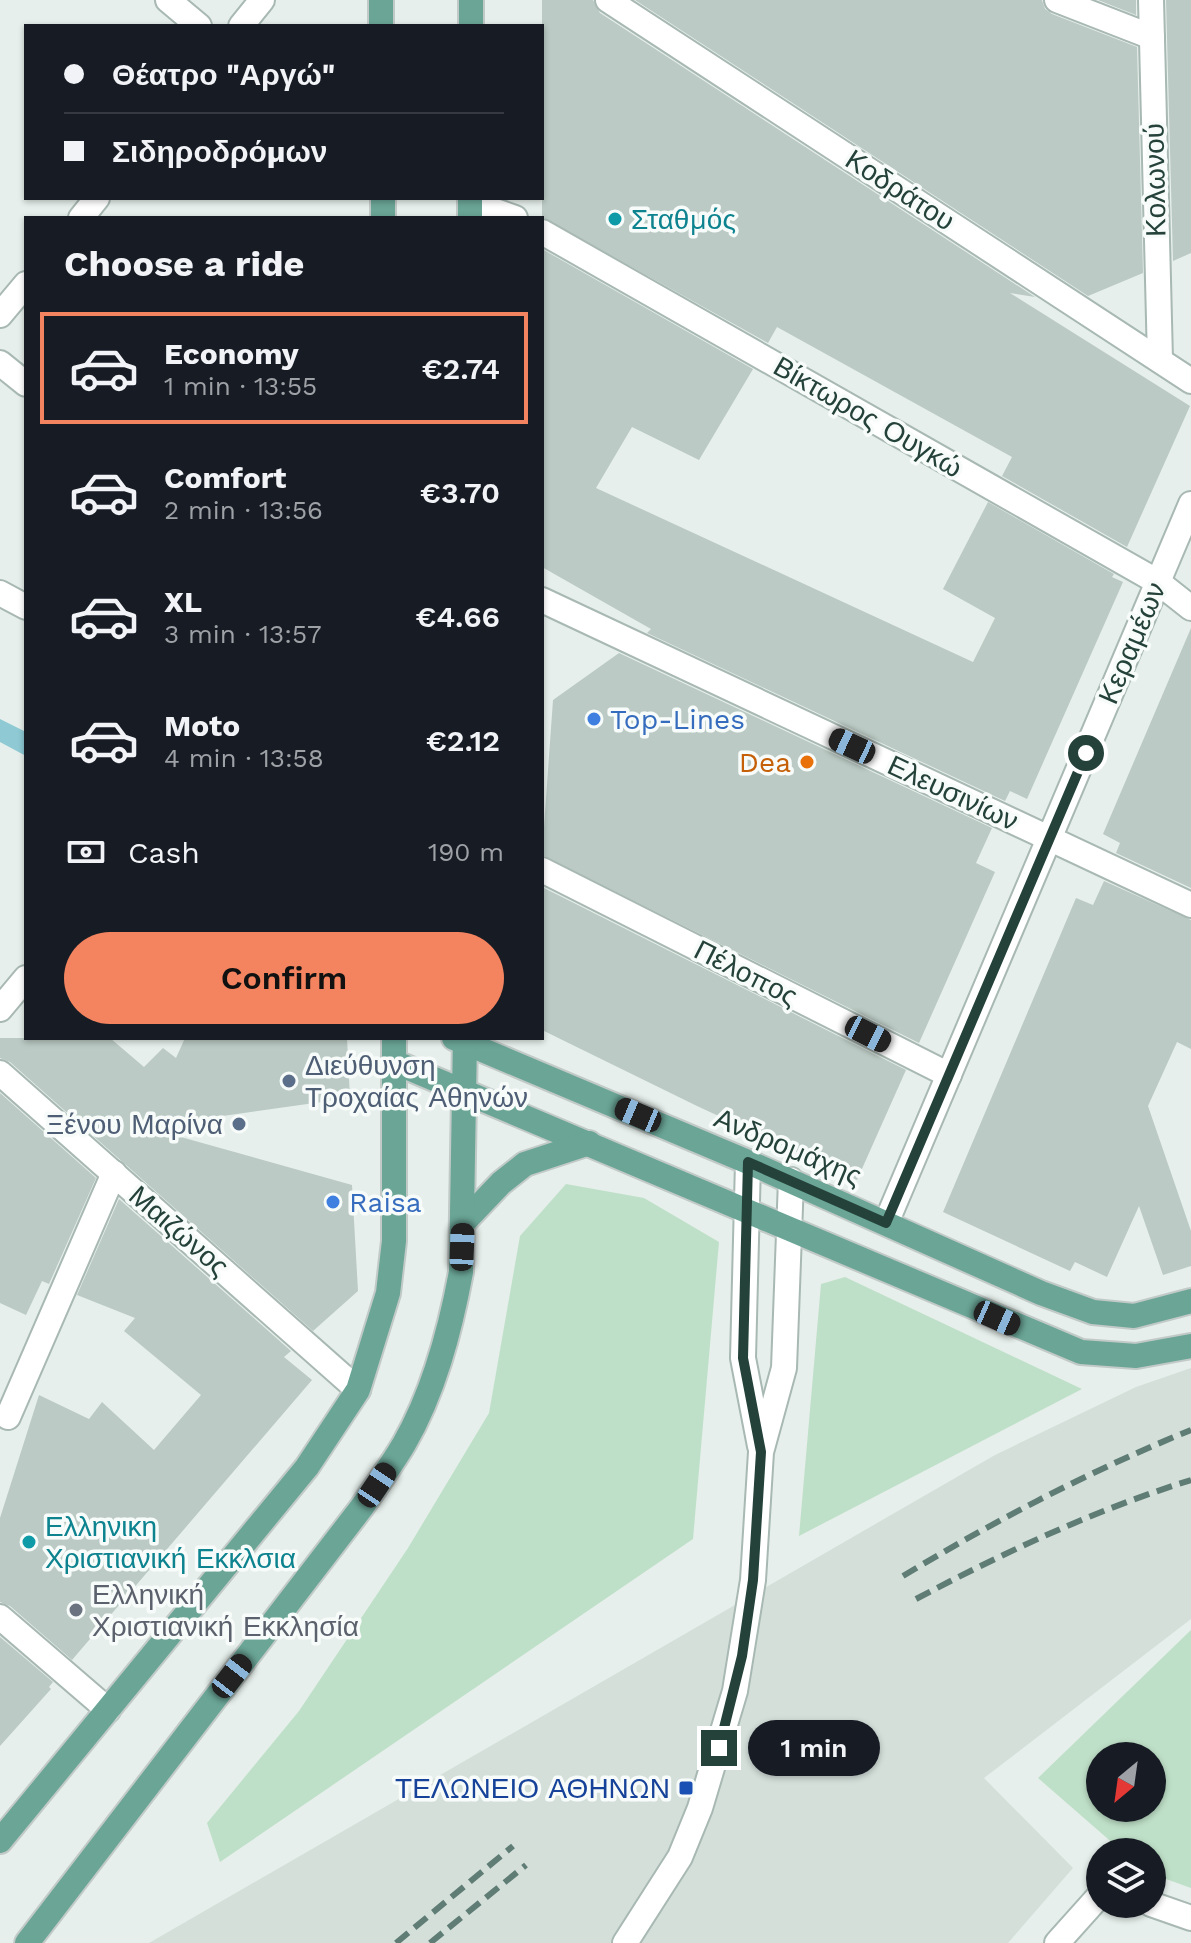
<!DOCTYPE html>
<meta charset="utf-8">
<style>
:root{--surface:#171b24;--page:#242831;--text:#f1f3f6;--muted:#9ea1a6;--line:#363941;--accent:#f4845f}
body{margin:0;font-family:"Work Sans",sans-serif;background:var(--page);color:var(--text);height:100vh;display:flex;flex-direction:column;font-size:30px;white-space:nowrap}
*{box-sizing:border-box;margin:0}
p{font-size:26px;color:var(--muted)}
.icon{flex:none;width:44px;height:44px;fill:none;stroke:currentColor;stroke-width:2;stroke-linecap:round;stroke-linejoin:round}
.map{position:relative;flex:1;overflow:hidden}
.drawer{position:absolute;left:24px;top:216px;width:520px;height:824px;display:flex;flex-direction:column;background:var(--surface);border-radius:0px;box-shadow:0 2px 6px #0004}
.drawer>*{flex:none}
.top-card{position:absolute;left:24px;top:24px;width:520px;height:176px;border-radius:0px;box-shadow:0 2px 6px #0004;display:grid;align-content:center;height:176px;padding:0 40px;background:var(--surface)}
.needle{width:52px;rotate:209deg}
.buttons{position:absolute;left:1086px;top:1742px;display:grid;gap:16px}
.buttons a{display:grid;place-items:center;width:80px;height:80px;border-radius:50%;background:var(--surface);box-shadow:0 2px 6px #0004;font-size:40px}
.end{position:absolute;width:36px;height:36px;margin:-18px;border:10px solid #24423a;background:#fff;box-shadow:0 0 0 4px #fff}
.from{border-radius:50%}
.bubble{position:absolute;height:56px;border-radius:28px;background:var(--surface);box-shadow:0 2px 6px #0004;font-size:26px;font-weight:600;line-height:56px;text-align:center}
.car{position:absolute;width:24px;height:48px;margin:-24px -12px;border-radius:10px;box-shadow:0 0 6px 2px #0007;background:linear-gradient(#222 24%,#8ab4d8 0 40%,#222 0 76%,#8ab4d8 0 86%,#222 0)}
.top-card b{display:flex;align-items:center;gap:28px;height:76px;font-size:30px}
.top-card b+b{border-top:2px solid var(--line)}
.top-card i{width:20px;height:20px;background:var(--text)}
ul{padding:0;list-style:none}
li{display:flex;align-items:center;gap:24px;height:112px;margin:0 16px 12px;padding:0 24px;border:4px solid transparent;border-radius:0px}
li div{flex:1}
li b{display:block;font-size:30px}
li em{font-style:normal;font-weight:600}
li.on{border-color:var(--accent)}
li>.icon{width:72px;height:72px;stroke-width:1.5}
h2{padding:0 40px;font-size:36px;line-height:96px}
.pay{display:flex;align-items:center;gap:20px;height:88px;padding:0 40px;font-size:30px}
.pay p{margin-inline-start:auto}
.button{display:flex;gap:16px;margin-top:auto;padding:16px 40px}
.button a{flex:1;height:92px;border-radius:48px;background:var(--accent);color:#111;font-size:32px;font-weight:600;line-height:92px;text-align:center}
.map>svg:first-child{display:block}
</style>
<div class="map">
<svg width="1191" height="1943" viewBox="0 0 1191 1943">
<rect width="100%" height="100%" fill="#e6efeb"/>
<polygon fill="#d4dfda" points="1191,1368 1191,1619 984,1778 1073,1868 1008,1943 149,1943 995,1455 1136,1387"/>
<g fill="#bfe0c8" fill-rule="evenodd">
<polygon points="566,1184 644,1198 719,1242 693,1539 220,1862 207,1823 299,1711 408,1548 489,1413 520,1236"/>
<polygon points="845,1277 1082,1389 799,1536 821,1284"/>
<path d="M1191,1630V1888L1152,1874V1852H1123L1038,1778ZM1100,1756H1152V1808H1100Z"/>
</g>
<polygon fill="#8ec9d4" points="0,719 26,732 26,756 0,742"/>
<g fill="#bbcac4">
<polygon points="542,0 593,0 600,13 1035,297 1010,293 1190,406 1127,547 1002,476 1012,457 777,327 768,343 542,217"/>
<polygon points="635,0 1042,0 1045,9 1052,14 1137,47 1143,273 1088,296"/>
<polygon points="1098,0 1136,0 1136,15"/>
<polygon points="1166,0 1191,0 1191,253 1173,261"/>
<polygon points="542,249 753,369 699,460 632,427 596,488 973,662 995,618 943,589 988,502 1114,574 1112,577 1123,582 1027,799 1010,791 1005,801 647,633 651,629 542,567"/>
<polygon points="1191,628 1191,888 1116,853 1120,843 1103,834"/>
<polygon points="619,653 992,828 976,863 995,872 919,1043 542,855 553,700"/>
<polygon points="1104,881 1191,920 1191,1049 1177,1042 1148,1106 1191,1231 1191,1266 1163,1275 1139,1206 1107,1277 1075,1262 1070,1271 943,1212 1076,898 1093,905"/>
<polygon points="542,887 906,1070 857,1180 697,1106 542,1030"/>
<polygon points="0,1038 110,1038 144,1067 163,1048 176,1058 185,1038 347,1038 350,1098 145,1127 352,1185 358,1291 313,1331 10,1062 0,1058"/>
<polygon points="0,1093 96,1178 49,1284 42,1281 26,1315 0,1303"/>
<polygon points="119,1199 291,1351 284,1357 312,1380 72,1660 10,1606 0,1602 0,1518 39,1395 89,1419 102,1402 154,1450 201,1395 124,1331 135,1318 77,1295"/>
<polygon points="0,1637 53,1682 49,1687 51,1689 0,1746"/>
</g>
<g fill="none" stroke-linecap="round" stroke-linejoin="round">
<g stroke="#a8b8b2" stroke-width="28">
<g id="minor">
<polyline points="168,0 199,26"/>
<polyline points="608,0 1191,381"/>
<polyline points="1057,0 1152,37"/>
<polyline points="1151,0 1160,360"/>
<polyline points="241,26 262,0"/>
<polyline points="470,202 515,218"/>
<polyline points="81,218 97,198"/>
<polyline points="542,232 1158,582 1191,608"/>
<polyline points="0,315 26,284"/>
<polyline points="0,363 26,384"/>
<polyline points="0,593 26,607"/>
<polyline points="542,600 1191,905"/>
<polyline points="542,870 949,1075"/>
<polyline points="0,1009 26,978"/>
<polyline points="0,1073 358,1390"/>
<polyline points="748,1162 743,1358 760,1446"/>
<polyline points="886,1223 1191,504"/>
<polyline points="8,1417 114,1173"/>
<polyline points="0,1617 108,1710"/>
<polyline points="1151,1904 1191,1918"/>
<polyline points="625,1943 680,1857 700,1808 735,1691 753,1580 761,1452 784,1368 791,1180"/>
<polyline points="1057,1943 1100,1895"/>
</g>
</g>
<g stroke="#c2cac8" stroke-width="28">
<g id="major">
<polyline points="381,0 381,26"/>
<polyline points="471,26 471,0"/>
<polyline points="383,198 383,218"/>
<polyline points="470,218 470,198"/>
<polyline points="454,1038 748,1162 1041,1293 1093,1312 1134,1316 1191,1301"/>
<polyline points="394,1062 1081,1352 1136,1356 1191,1346"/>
<polyline points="463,1223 501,1183 525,1164 589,1143"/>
<polyline points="0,1841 307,1467 358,1390 388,1293 394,1241 394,1038"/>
<path d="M27,1943L362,1507C376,1486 391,1466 404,1444C434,1392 450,1331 461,1272L465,1038"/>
</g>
</g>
<use href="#minor" stroke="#fff" stroke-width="24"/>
<use href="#major" stroke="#6aa596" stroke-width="24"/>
<g stroke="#5f7d75" stroke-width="6" stroke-dasharray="16 8" stroke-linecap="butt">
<path d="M903,1576C996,1520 1090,1471 1191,1430"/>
<path d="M916,1599C1005,1552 1095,1510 1191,1480"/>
<polyline points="396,1943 513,1846"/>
<polyline points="430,1943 526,1865"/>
</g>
</g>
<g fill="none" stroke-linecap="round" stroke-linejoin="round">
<polyline stroke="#24423a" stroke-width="10" points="719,1748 742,1656 753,1580 761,1452 743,1358 748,1162 886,1223 1086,753"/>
</g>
<g fill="#0f9aa8" stroke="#f7fbf9" stroke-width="3">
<circle cx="615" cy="219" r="8"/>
<circle cx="29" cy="1542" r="8"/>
</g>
<g fill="#3f7fe0" stroke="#f7fbf9" stroke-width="3">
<circle cx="594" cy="719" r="8"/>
<circle cx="333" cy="1202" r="8"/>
</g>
<circle fill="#e8710a" stroke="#f7fbf9" stroke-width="3" cx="807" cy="762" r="8"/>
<g fill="#5c6f8a" stroke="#f7fbf9" stroke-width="3">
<circle cx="289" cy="1081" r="8"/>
<circle cx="239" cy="1124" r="8"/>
</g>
<circle fill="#6b7280" stroke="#f7fbf9" stroke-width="3" cx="76" cy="1610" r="8"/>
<rect fill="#1a4fb4" stroke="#f7fbf9" stroke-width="3" x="678" y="1780" width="16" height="16" rx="4"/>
<g text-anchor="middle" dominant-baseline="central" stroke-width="7" stroke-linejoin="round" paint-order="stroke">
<g font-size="28" fill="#24423a" stroke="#f7fbf9">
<text transform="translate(1155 180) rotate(-91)">Κολωνού</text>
<text transform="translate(900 190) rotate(33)">Κοδράτου</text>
<text transform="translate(868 417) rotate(30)">Βίκτωρος Ουγκώ</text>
<text transform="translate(1132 643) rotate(-67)">Κεραμέων</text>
<text transform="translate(953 793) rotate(25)">Ελευσινίων</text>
<text transform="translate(746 973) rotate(27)">Πέλοπος</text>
<text transform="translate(788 1147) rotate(23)">Ανδρομάχης</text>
<text transform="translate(179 1231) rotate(41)">Μαιζώνος</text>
</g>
<g font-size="28" fill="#0d838f" stroke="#f7fbf9" text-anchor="start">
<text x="631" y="219">Σταθμός</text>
<text x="45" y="1526">Ελληνικη<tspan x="45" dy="32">Χριστιανική Εκκλσια</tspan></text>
</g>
<g font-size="28" fill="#366cbe" stroke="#f7fbf9" text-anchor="start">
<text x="610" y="719">Top-Lines</text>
<text x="349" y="1202">Raisa</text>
</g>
<g font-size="28" fill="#c56008" stroke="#f7fbf9" text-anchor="end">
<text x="791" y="762">Dea</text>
</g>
<g font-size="28" fill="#4e5e75" stroke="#f7fbf9" text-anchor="start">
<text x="305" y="1065">Διεύθυνση<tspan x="305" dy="32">Τροχαίας Αθηνών</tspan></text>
<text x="223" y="1124" text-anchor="end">Ξένου Μαρίνα</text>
</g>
<g font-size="28" fill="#5b616d" stroke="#f7fbf9" text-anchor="start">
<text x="92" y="1594">Ελληνική<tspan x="92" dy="32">Χριστιανική Εκκλησία</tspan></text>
</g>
<g font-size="28" fill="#164399" stroke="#f7fbf9" text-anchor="end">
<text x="670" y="1788">ΤΕΛΩΝΕΙΟ ΑΘΗΝΩΝ</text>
</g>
</g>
</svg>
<div class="buttons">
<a><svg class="needle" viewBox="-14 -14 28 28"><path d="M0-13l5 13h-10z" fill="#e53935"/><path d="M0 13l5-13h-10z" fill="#9ea1a6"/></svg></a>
<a><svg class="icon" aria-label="layers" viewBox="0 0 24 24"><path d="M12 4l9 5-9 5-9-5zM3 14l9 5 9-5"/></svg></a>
</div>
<i class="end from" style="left:1086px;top:753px"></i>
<i class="end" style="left:719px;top:1748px"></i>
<div class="bubble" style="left:748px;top:1720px;width:132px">1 min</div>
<i class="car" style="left:852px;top:746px;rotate:295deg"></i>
<i class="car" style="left:868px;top:1034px;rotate:117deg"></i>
<i class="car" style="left:638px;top:1115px;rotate:293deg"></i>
<i class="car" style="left:462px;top:1247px;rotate:2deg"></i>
<i class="car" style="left:997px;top:1318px;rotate:114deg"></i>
<i class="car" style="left:377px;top:1485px;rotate:34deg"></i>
<i class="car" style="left:232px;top:1676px;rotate:38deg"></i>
<div class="top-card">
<b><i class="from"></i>Θέατρο &quot;Αργώ&quot;</b>
<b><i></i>Σιδηροδρόμων</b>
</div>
<section class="drawer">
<h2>Choose a ride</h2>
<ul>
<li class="on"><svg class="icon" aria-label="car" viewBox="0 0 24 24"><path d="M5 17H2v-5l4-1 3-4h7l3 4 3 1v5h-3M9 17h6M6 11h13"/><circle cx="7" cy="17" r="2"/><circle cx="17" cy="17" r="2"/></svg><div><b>Economy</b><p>1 min · 13:55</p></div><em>€2.74</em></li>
<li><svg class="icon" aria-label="car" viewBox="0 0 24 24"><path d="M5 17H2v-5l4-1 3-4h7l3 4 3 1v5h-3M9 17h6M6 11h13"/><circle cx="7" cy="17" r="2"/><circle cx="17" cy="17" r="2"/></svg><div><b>Comfort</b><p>2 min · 13:56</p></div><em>€3.70</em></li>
<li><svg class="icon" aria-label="car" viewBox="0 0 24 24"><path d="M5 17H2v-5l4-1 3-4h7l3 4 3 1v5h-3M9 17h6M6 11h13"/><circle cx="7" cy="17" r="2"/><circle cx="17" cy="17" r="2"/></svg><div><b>XL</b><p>3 min · 13:57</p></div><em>€4.66</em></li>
<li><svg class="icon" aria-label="car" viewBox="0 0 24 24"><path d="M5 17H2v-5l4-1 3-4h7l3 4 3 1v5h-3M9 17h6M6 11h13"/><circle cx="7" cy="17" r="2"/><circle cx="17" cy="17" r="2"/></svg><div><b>Moto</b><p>4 min · 13:58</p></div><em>€2.12</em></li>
</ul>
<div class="pay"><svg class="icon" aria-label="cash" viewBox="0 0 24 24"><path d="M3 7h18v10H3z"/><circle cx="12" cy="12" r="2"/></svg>Cash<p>190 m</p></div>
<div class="button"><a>Confirm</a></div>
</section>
</div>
